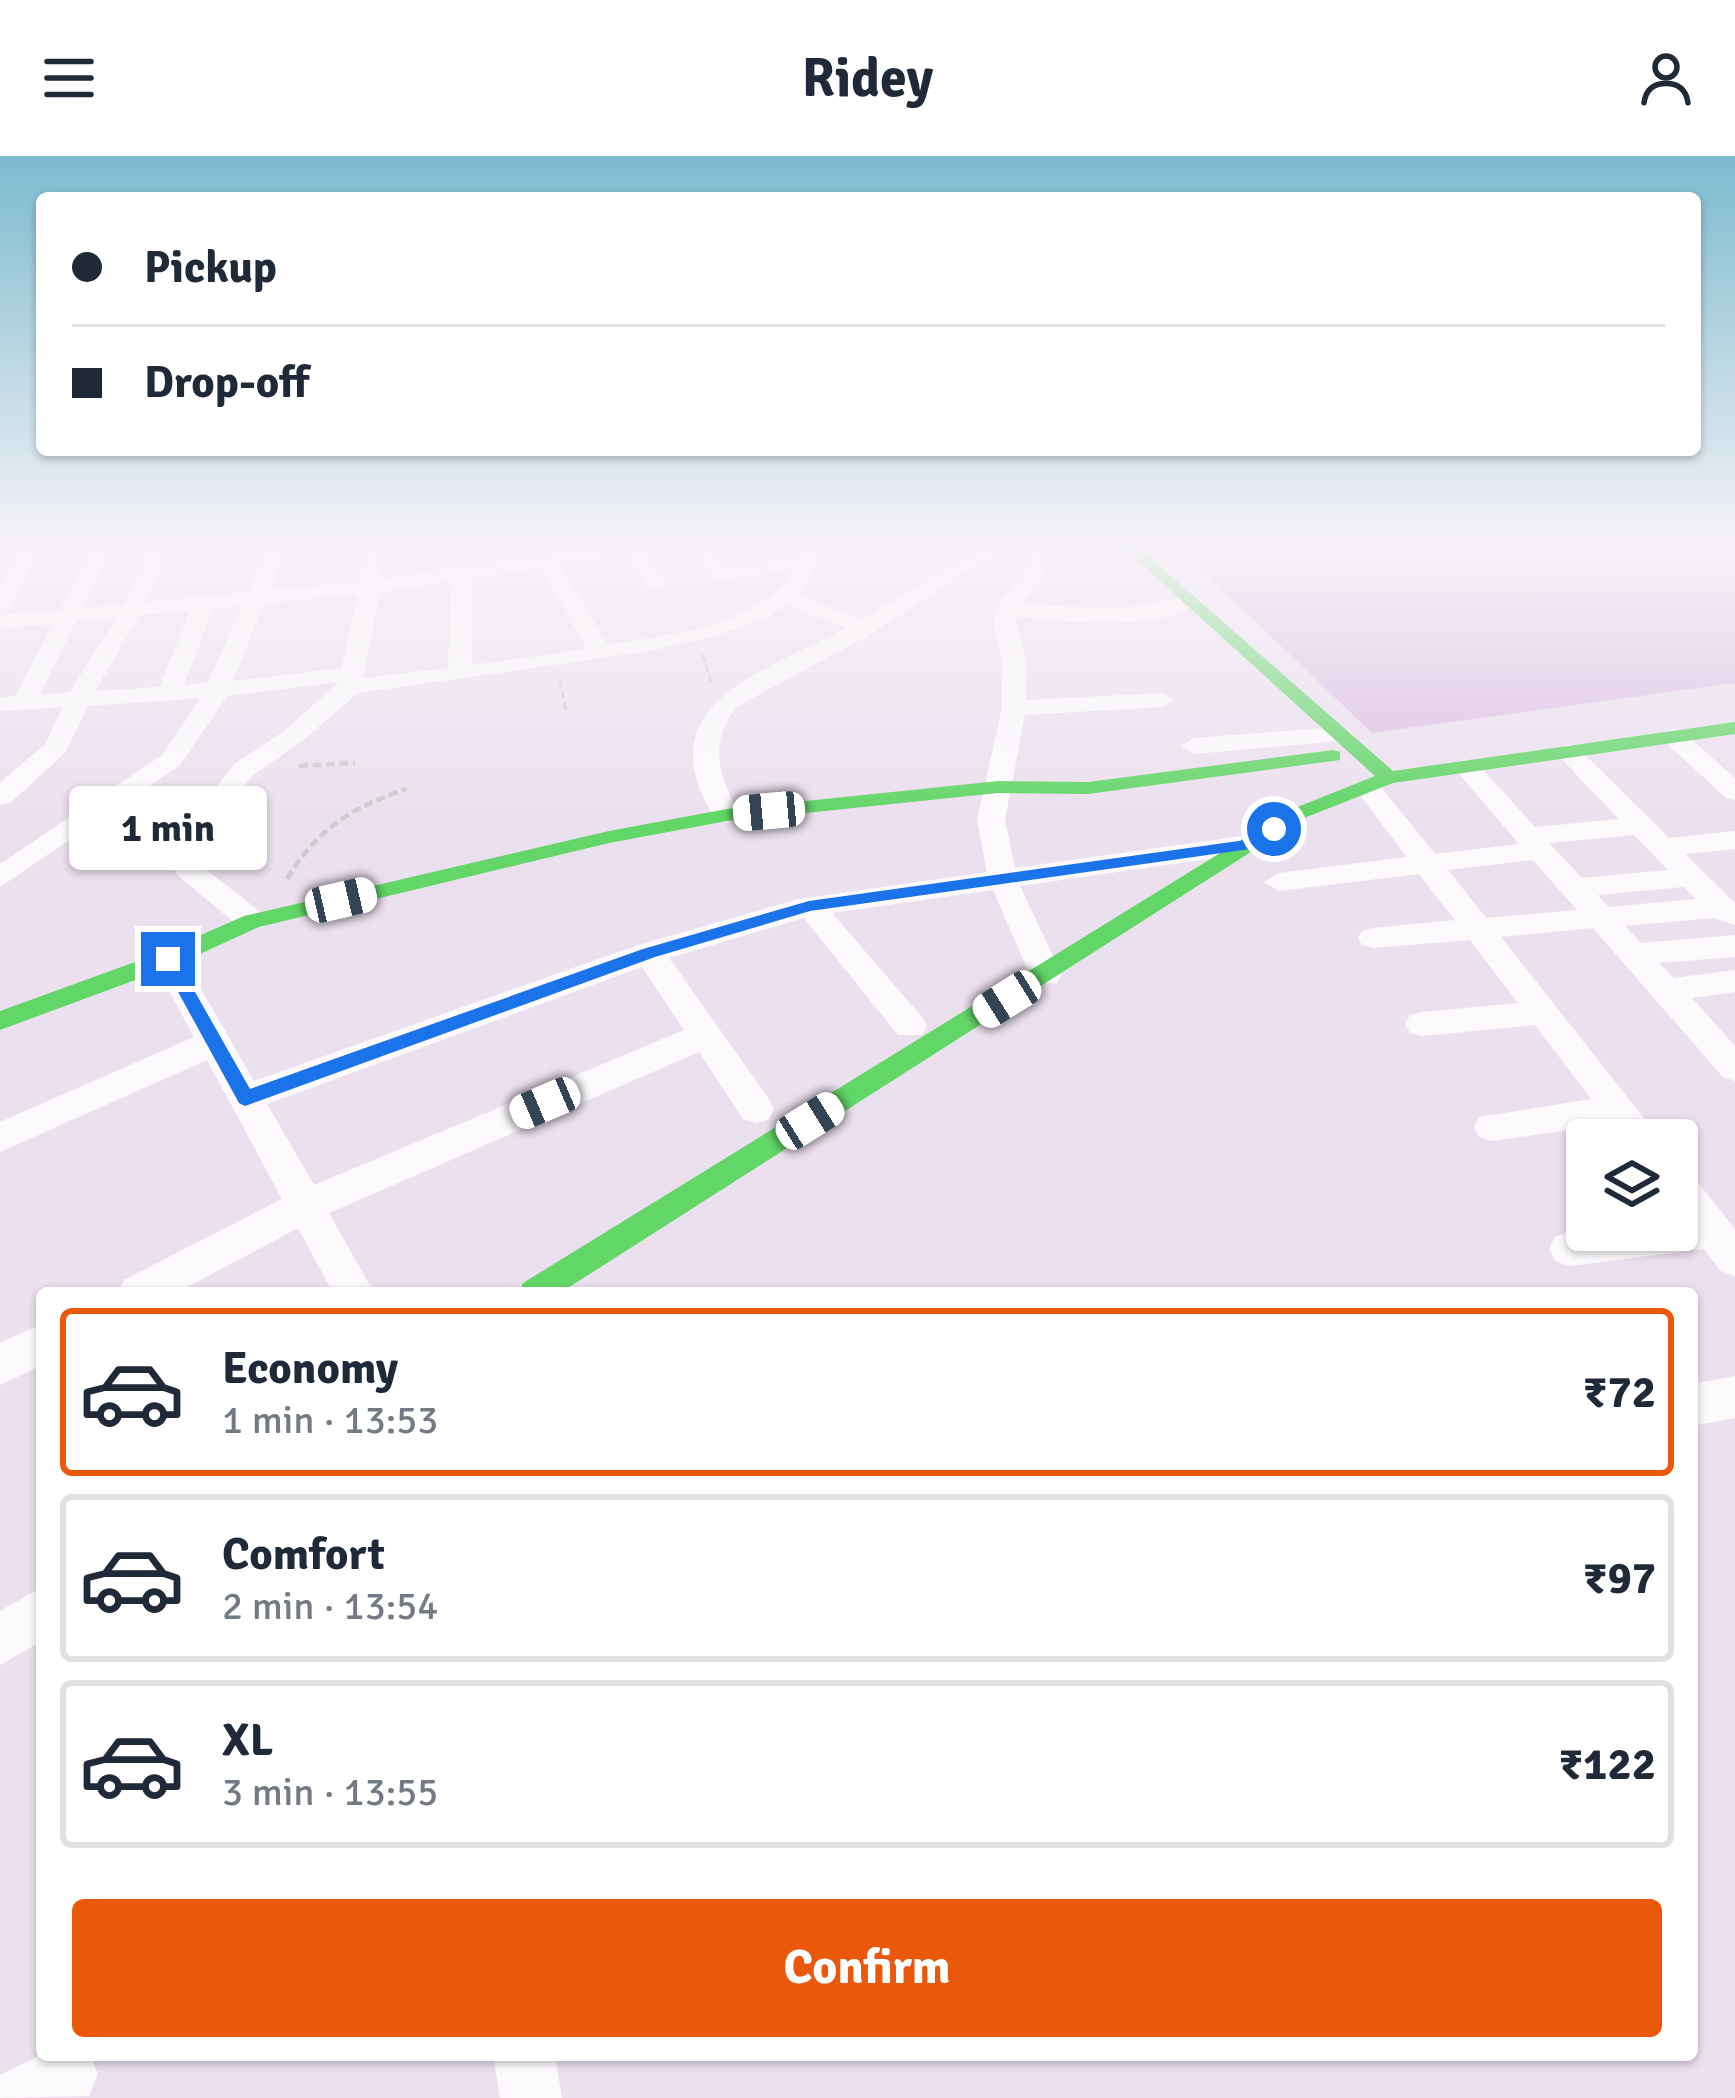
<!DOCTYPE html>
<meta charset="utf-8">
<style>
:root{--surface:#fff;--page:#f2f2f3;--text:#1f2937;--muted:#747a83;--line:#e0e1e3;--accent:#ea580c}
body{margin:0;font-family:Signika,sans-serif;background:var(--page);color:var(--text);height:100vh;display:flex;flex-direction:column;font-size:45px;white-space:nowrap}
*{box-sizing:border-box;margin:0}
p{font-size:39px;color:var(--muted)}
.icon{flex:none;width:66px;height:66px;fill:none;stroke:currentColor;stroke-width:2;stroke-linecap:round;stroke-linejoin:round}
.map{position:relative;flex:1;overflow:hidden}
.panel{position:absolute;left:36px;top:1131px;width:1662px;height:774px;display:flex;flex-direction:column;background:var(--surface);border-radius:12px;box-shadow:0 3px 9px #0004}
.panel>*{flex:none}
.guide{position:absolute;left:36px;top:36px;width:1665px;height:264px;border-radius:12px;box-shadow:0 3px 9px #0004;display:grid;align-content:center;height:264px;padding:0 36px;background:var(--surface)}
.buttons{position:absolute;left:1566px;top:963px;display:grid;gap:24px}
.buttons a{display:grid;place-items:center;width:132px;height:132px;border-radius:12px;background:var(--surface);box-shadow:0 3px 9px #0004;font-size:60px}
.end{position:absolute;width:54px;height:54px;margin:-27px;border:15px solid #1a73e8;background:#fff;box-shadow:0 0 0 6px #fff}
.from{border-radius:50%}
.bubble{position:absolute;height:84px;border-radius:12px;background:var(--surface);box-shadow:0 3px 9px #0004;font-size:39px;font-weight:700;line-height:84px;text-align:center}
.car{position:absolute;width:36px;height:72px;margin:-36px -18px;border-radius:15px;box-shadow:0 0 9px 3px #0007;background:linear-gradient(#fff 24%,#345 0 40%,#fff 0 76%,#345 0 86%,#fff 0)}
.guide b{display:flex;align-items:center;gap:42px;height:114px;font-size:45px}
.guide b+b{border-top:3px solid var(--line)}
.guide i{width:30px;height:30px;background:var(--text)}
ul{padding:21px 0 0;list-style:none}
li{display:flex;align-items:center;gap:36px;height:168px;margin:0 24px 18px;padding:0 12px;border:6px solid var(--line);border-radius:12px}
li div{flex:1}
li b{display:block;font-size:45px}
li em{font-style:normal;font-weight:700}
li.current{border-color:var(--accent)}
li>.icon{width:108px;height:108px;stroke-width:1.5}
.action{display:flex;gap:24px;margin-top:auto;padding:24px 36px}
.action a{flex:1;height:138px;border-radius:12px;background:var(--accent);color:#fff;font-size:48px;font-weight:700;line-height:138px;text-align:center}
header{display:flex;justify-content:space-between;align-items:center;height:156px;padding:0 36px;background:var(--surface);font-size:54px;font-weight:700}
.map>svg:first-child{display:block}
</style>
<header><svg class="icon" aria-label="menu" viewBox="0 0 24 24"><path d="M4 6h16M4 12h16M4 18h16"/></svg>Ridey<svg class="icon" aria-label="person" viewBox="0 0 24 24"><circle cx="12" cy="8" r="4"/><path d="M4 21q1-7 8-7t8 7"/></svg></header>
<div class="map">
<svg width="1735" height="1942" viewBox="0 0 1735 1942">
<rect width="100%" height="100%" fill="#ebe1ee"/>
<polygon fill="#ddc2e3" points="1171,385 1735,385 1735,527 1372,577"/>
<g fill="none" stroke-linecap="round" stroke-linejoin="round">
<g stroke="#cfcccf" stroke-width="3" stroke-dasharray="8 3" stroke-linecap="butt">
<polyline points="703,498 711,526"/>
<polyline points="560,524 566,556"/>
</g>
<g stroke="#cfcccf" stroke-width="4.5" stroke-dasharray="9 4.5" stroke-linecap="butt">
<polyline points="299,610 355,607"/>
<path d="M287,723C317,673 351,652 406,633"/>
</g>
<g fill="#fcfafc" fill-rule="evenodd">
<polygon points="84,385 74,391 38,394 11,452 0,459 0,431 17,396 0,398 0,386"/>
<path d="M96,385H116L83,452L124,448L152,385H172L146,446L248,436L270,385H290L270,434L360,426L364,385H384L381,423L634,385H708L728,414L802,399L812,385H832L798,439L862,463L986,389L999,385H1042C1054,414 1036,426 1021,449L1123,452L1191,439L1202,445C1163,477 1064,466 1016,461L1026,507V544L1162,537L1174,544L1162,551L1025,559L1005,664L1015,712L1250,679L1264,688L1250,697L1020,730L1062,819L1057,827H1035L1030,819L993,734L832,757L922,861L927,870L922,879H898L804,762L669,802L769,943L774,953L769,963L756,967L743,963L699,896L329,1057L374,1137H333L298,1072L176,1137H118L124,1124L282,1043L207,904L0,996V966L194,881L152,803L157,795H179L254,925L638,789L799,743L987,716L977,664L1002,552V507L993,464L1001,443L1023,418L1028,400L1023,388L962,418L873,477L738,550C707,584 719,624 741,659L727,667L717,665C640,549 765,516 846,472L786,449L767,462L719,479L650,495L358,537L301,586L252,620L198,692L200,709L263,758L267,765L263,772H241L176,718L170,691L234,608L283,576L339,526L227,540L180,609L0,731V708L162,599L201,542L88,550L65,597L10,647L0,649V627L45,588L63,551L0,555V541L15,540L53,468L0,473V459L60,454ZM688,386L716,425L794,413C761,471 667,478 608,489L560,409L628,399L647,433L654,435L665,429L647,396ZM541,412L587,493L472,509V422ZM451,425L448,512L363,522L380,436ZM358,439L341,512L233,525L264,447ZM242,450L208,527L184,529L213,452ZM190,455L159,531L95,535L140,459ZM116,462L70,536L40,538L76,465ZM642,811L684,874L314,1029L267,948Z"/>
<polygon points="1340,571 1349,574 1353,579 1349,584 1194,598 1181,590 1194,582"/>
<polygon points="1674,573 1683,576 1735,622 1735,644 1726,642 1665,586 1661,581 1665,576"/>
<path d="M1568,588L1577,591L1669,682L1735,675V693L1685,698L1735,747V769L1714,762L1625,770L1641,787L1735,779V801L1659,807L1674,822L1735,814V836L1692,842L1735,890V925L1723,921L1593,772L1501,781L1661,984H1622L1610,968L1492,985L1479,981L1474,971L1479,961L1591,943L1535,869L1422,880L1410,877L1405,868L1410,859L1422,856L1518,847L1470,784L1373,792L1362,789L1358,782L1362,775L1373,772L1455,764L1419,718L1279,735L1264,726L1279,717L1407,701L1354,631L1367,623L1376,625L1435,698L1519,688L1453,611L1466,603L1475,605L1535,671L1619,663L1555,596ZM1634,679L1668,714L1582,722L1549,687ZM1533,704L1577,754L1486,762L1448,714ZM1684,731L1696,743L1608,751L1598,739Z"/>
<polygon points="1677,1013 1690,1017 1735,1073 1735,1120 1721,1115 1704,1093 1569,1110 1555,1105 1549,1093 1555,1081 1569,1076 1677,1074 1677,1063 1681,1062 1677,1057"/>
<polygon points="42,1168 42,1209 0,1229 0,1187"/>
<polygon points="1735,1220 1735,1262 1692,1270 1692,1228"/>
<polygon points="42,1431 42,1485 0,1509 0,1455"/>
<polygon points="42,1898 90,1899 98,1918 89,1940 0,1942 0,1919"/>
<polygon points="493,1899 555,1899 562,1942 500,1942"/>
</g>
<g fill="#63d668" fill-rule="evenodd">
<polygon points="1116,385 1131,385 1393,615 1735,566 1735,578 1393,627 1304,662 560,1137 519,1137 523,1127 1290,654 1375,620"/>
<polygon points="1333,594 1340,596 1340,604 1088,638 998,637 727,665 609,687 259,771 176,809 0,874 0,855 160,797 244,760 609,675 727,653 998,625 1088,626"/>
</g>
</g>
<linearGradient id="sky" x2="0" y2="1"><stop stop-color="#7bbacf"/><stop offset="0.59" stop-color="#f6f2f7"/><stop offset="1" stop-color="#f6f2f7" stop-opacity="0"/></linearGradient>
<rect width="1735" height="656" fill="url(#sky)"/>
<polygon fill="#1a73e8" points="1268,670 1281,673 1250,693 810,755 655,801 245,950 239,947 160,803 174,799 250,933 643,793 809,745 1246,684"/>
</svg>
<div class="buttons">
<a><svg class="icon" aria-label="layers" viewBox="0 0 24 24"><path d="M12 4l9 5-9 5-9-5zM3 14l9 5 9-5"/></svg></a>
</div>
<i class="end from" style="left:1274px;top:673px"></i>
<i class="end" style="left:168px;top:803px"></i>
<div class="bubble" style="left:69px;top:630px;width:198px">1 min</div>
<i class="car" style="left:769px;top:655px;rotate:265deg"></i>
<i class="car" style="left:341px;top:744px;rotate:77deg"></i>
<i class="car" style="left:1007px;top:843px;rotate:238deg"></i>
<i class="car" style="left:545px;top:947px;rotate:247deg"></i>
<i class="car" style="left:810px;top:965px;rotate:58deg"></i>
<div class="guide">
<b><i class="from"></i>Pickup</b>
<b><i></i>Drop-off</b>
</div>
<section class="panel">
<ul>
<li class="current"><svg class="icon" aria-label="car" viewBox="0 0 24 24"><path d="M5 17H2v-5l4-1 3-4h7l3 4 3 1v5h-3M9 17h6M6 11h13"/><circle cx="7" cy="17" r="2"/><circle cx="17" cy="17" r="2"/></svg><div><b>Economy</b><p>1 min · 13:53</p></div><em>₹72</em></li>
<li><svg class="icon" aria-label="car" viewBox="0 0 24 24"><path d="M5 17H2v-5l4-1 3-4h7l3 4 3 1v5h-3M9 17h6M6 11h13"/><circle cx="7" cy="17" r="2"/><circle cx="17" cy="17" r="2"/></svg><div><b>Comfort</b><p>2 min · 13:54</p></div><em>₹97</em></li>
<li><svg class="icon" aria-label="car" viewBox="0 0 24 24"><path d="M5 17H2v-5l4-1 3-4h7l3 4 3 1v5h-3M9 17h6M6 11h13"/><circle cx="7" cy="17" r="2"/><circle cx="17" cy="17" r="2"/></svg><div><b>XL</b><p>3 min · 13:55</p></div><em>₹122</em></li>
</ul>
<div class="action"><a>Confirm</a></div>
</section>
</div>
